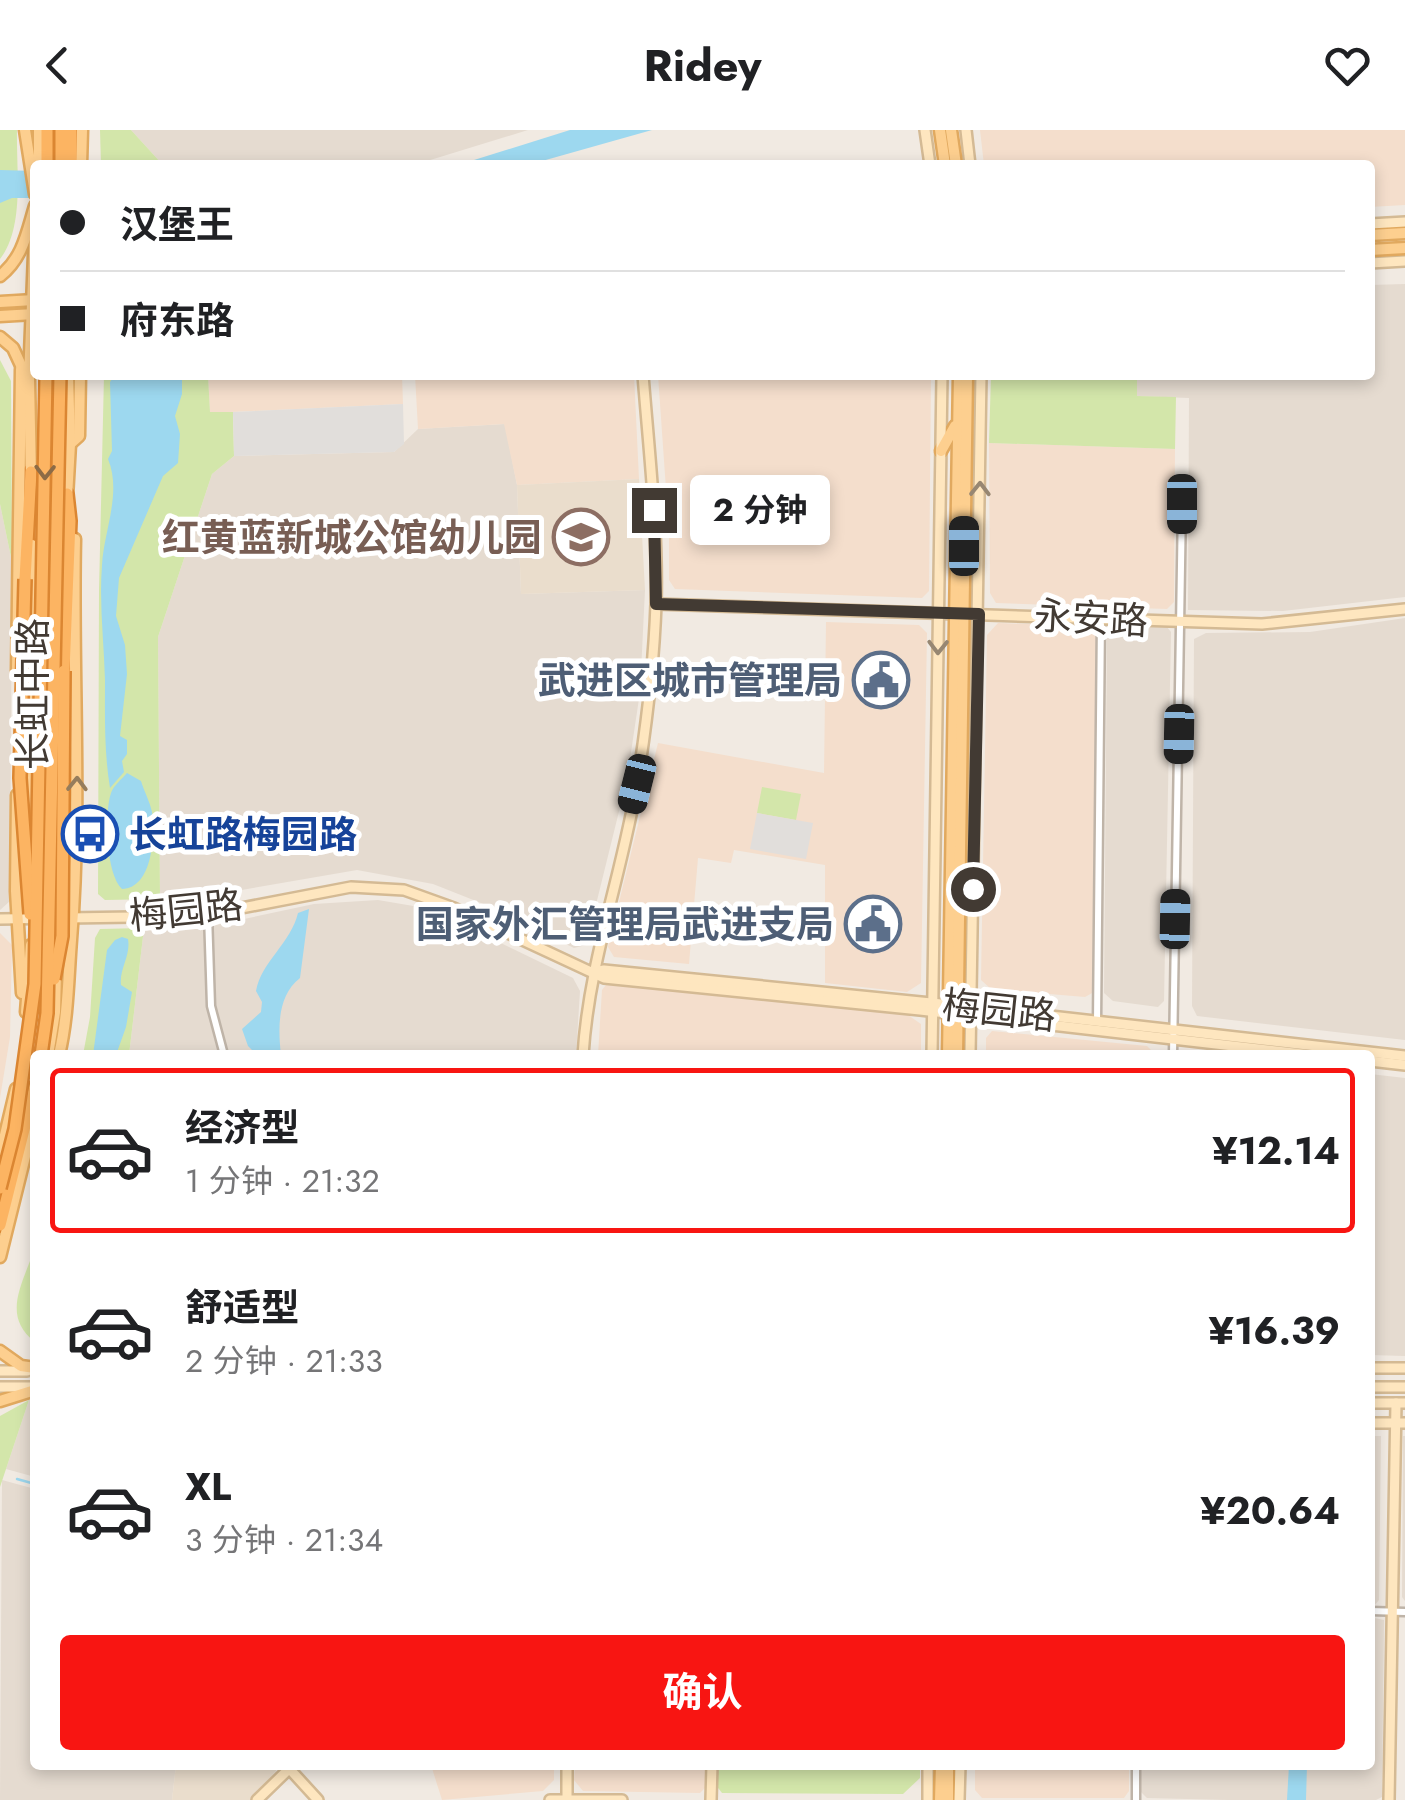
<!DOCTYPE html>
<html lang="zh">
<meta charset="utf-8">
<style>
:root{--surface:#fff;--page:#f6f6f6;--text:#202124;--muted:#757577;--line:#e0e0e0;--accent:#f81512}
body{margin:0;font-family:Jost,"Noto Sans SC",sans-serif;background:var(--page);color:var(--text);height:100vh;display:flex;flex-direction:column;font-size:38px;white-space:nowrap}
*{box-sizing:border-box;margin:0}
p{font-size:32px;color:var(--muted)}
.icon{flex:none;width:55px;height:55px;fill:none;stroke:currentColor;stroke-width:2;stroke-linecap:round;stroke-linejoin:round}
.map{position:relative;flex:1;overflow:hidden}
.panel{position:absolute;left:30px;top:920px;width:1345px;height:720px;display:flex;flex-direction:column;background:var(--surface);border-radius:10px;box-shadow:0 5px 15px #0003}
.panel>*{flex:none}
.hud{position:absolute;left:30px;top:30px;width:1345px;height:220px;border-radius:10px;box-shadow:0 5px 15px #0003;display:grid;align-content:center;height:220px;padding:0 30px;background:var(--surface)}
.end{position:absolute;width:45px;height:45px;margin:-22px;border:12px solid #423a33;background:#fff;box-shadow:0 0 0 5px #fff}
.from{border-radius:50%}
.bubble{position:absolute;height:70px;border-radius:10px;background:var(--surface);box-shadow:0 5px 15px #0003;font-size:32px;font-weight:700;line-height:70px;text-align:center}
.car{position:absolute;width:30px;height:60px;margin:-30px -15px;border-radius:12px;box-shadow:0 0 8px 2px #0007;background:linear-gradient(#222 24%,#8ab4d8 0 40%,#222 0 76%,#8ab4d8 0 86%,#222 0)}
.hud b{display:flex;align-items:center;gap:35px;height:95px;font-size:38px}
.hud b+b{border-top:2px solid var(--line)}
.hud i{width:25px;height:25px;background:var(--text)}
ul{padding:18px 0 0;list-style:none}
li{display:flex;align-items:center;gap:30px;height:165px;margin:0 20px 15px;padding:0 10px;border:5px solid transparent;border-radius:10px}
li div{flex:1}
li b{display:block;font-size:38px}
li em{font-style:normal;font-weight:700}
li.on{border-color:var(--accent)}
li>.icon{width:90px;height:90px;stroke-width:1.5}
.primary-button{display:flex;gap:20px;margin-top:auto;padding:20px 30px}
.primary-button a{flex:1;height:115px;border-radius:10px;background:var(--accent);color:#fff;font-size:40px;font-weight:700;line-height:115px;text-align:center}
header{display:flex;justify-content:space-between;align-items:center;height:130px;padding:0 30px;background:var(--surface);font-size:45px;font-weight:700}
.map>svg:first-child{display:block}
</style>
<header><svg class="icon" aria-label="back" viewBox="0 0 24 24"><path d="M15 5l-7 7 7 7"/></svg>Ridey<svg class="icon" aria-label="heart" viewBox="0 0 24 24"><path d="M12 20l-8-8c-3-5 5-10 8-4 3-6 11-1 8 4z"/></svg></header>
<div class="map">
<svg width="1405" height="1670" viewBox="0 0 1405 1670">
<rect width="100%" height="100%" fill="#f1eae2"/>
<g fill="#e5dbd0">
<polygon points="131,0 528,0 414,35 163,35"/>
<polygon points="1405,154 1405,467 1283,481 1188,480 1189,268 1137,266 1137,245 1370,245 1370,155"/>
<polygon points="505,294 517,355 521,464 645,460 640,562 627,649 586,815 574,818 486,775 433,754 357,740 160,774 158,507 212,344 234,326 394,322 418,299"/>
<polygon points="0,374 12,432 10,771 0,780"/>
<polygon points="1405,488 1405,910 1197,886 1192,876 1194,509 1206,503 1310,502"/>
<polygon points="1114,495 1166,496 1171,502 1164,871 1158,877 1113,871 1104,863 1107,502"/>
<polygon points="378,770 431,779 573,848 580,861 576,925 129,925 144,798 197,799 314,774"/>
<polygon points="1370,944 1405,948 1405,1226 1370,1225"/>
<polygon points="29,1270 35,1270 35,1347 6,1339"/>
<polygon points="1370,1306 1381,1306 1379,1470 1373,1477 1370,1476"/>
<polygon points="1403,1306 1405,1306 1405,1471 1402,1467"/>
<polygon points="2,1350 35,1359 35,1635 176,1635 172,1670 0,1670"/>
<polygon points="1370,1487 1384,1490 1382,1667 1376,1670 1228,1670 1147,1668 1141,1662 1141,1635 1370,1635"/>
</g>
<g fill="#f4decc">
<polygon points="980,0 1405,0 1405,75 1370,77 1370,35 984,35"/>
<polygon points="208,245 402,245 403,274 210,283"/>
<polygon points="415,245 634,245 639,349 517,355 504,294 418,299"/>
<polygon points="658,245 931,245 929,461 922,468 675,459 669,450 669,402"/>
<polygon points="989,313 1175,319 1174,472 1167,479 996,473 990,463"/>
<polygon points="826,492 919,495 927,503 921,853 907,862 825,853 825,735 734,720 731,733 698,728 689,834 614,827 608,817 658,613 824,643"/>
<polygon points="998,493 1090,496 1096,502 1094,862 1085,867 991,859 981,850 987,505"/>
<polygon points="0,803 12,815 10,907 0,968"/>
<polygon points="609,851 908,885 921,894 921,925 598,925 602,860"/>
<polygon points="992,901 1147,916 1156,925 986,925 986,908"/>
<polygon points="431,1635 554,1635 554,1650 543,1661 442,1670"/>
<polygon points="575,1635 709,1635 708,1655 700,1663 583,1661 574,1650"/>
<polygon points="975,1635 1129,1635 1129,1661 1124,1668 982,1668 975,1660"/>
</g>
<g fill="#eaddcc">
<polygon points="639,349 645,460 521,464 517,355"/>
<polygon points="176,1635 276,1635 276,1641 250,1670 172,1670"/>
</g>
<g fill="#d3e6aa">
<path d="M0,0H17C16,39 25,97 0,129Z"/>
<polygon points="100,0 131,0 163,35 101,35"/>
<polygon points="0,230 11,251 12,432 0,374"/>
<polygon points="104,245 208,245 210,282 233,282 234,326 212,344 158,507 160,769 105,770 98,764 99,461"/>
<polygon points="991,245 1137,245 1137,266 1176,267 1175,319 989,313"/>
<polygon points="762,657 801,664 796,690 757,683"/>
<polygon points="144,798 129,925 83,925 90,887 95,808 100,799"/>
<path d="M35,1117V1212C0,1185 24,1152 35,1117Z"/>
<polygon points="29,1270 0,1357 0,1286"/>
<polygon points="716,1635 920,1635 920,1648 903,1664 722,1663 715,1654"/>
</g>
<g fill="#e1dedb">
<polygon points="403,274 404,314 394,322 234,326 233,282"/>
<polygon points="757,683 813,693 806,729 750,719"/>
</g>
<g fill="#9dd8ef">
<polygon points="570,0 652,0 528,35 458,35"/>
<polygon points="0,40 35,41 35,68 12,68 0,73"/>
<path d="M115,245H182V264L175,286L180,304L178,333L163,346L119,448L116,486L125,515L127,544L120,606L127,610V624L122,631L124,642L110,658C104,621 105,587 105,550C104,512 99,474 102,435C104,400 122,363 108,329L112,321L110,252Z"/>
<path d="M127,643L141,651C144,661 150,672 152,682C155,706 153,758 122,759C106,744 104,684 111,663C113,656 122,649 127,643Z"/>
<path d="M309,779L300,848C277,866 278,898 281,925H257L248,916L242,899L261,882L262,872L256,861C261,832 291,813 298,783Z"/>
<path d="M122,807L128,809C131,826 119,839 121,855L132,862L126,897L116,925H93L107,820L115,810Z"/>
<polygon points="1289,1635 1307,1635 1306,1670 1287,1670"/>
</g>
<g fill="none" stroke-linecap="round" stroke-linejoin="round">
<polyline stroke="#9dd8ef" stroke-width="2.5" points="17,1349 35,1354"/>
<g stroke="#bfb4a8" stroke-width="11">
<g id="street">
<polyline points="208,784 211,876 224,925"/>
<polyline points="1097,892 1101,488"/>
<polyline points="1173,925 1182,374"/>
<polyline points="1370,1481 1405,1482"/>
<polyline points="1136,1670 1136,1635"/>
</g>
</g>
<g stroke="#d4ba94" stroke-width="14">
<g id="secondary">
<polyline points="925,0 930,35"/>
<polyline points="966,0 970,35"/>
<polyline points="1370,94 1405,92"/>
<polyline points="1370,133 1405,131"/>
<polyline points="656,474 1262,494 1405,479"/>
<polyline points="0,789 200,786 351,757 404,760 454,778 604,848 920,880 1311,925"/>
<polyline points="595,842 604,840 971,877 1405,926"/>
<path d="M583,925C589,830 623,742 638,648C647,591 654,532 656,474C658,397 649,321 643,245"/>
<polyline points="932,925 942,245"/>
<polyline points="970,925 981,245"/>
<polyline points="1370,931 1405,935"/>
<polyline points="1370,1238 1405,1238"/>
<polyline points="0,1241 27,1241"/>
<polyline points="0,1257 35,1257"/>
<polyline points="1370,1257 1405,1257"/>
<polyline points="1370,1273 1405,1273"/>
<polyline points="1370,1293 1405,1293"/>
<polyline points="286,1635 318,1670"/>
<polyline points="567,1635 567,1669"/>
<polyline points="257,1670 293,1635"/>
<polyline points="550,1670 622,1670"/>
<polyline points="711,1670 712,1635"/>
<polyline points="928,1670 928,1635"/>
<polyline points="959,1670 960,1635"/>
<polyline points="1389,1670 1396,1273"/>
</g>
</g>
<g stroke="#e1a95f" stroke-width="15">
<g id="primary">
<polyline points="25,0 35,64"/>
<polyline points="940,0 945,35"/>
<polyline points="951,0 956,35"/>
<polyline points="39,35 39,0"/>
<polyline points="81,35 82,0"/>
<polyline points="1370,105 1405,103"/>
<polyline points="1370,120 1405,118"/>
<path d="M0,146C23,128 27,102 35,76"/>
<polyline points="0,172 34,170"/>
<polyline points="0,186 34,184"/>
<polyline points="0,207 13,218 25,244"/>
<polyline points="70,314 79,306 80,245"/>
<polyline points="941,321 955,296"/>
<polyline points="31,348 29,249 35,99"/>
<polyline points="32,415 33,683"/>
<polyline points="61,475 70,314 68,245"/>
<polyline points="17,543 21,239"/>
<polyline points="17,665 16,761 22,863"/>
<polyline points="26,882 31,815"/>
<polyline points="48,925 55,882 56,842"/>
<path d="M59,925C68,887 68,849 71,810C82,676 72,543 75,409"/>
<polyline points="948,925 959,245"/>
<polyline points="957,925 967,245"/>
<polyline points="0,1026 16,959"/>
<polyline points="0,1127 35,986"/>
<polyline points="0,1221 21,1236 35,1238"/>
<polyline points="0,1271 35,1260"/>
<polyline points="940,1670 941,1635"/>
<polyline points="948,1670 948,1635"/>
</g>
</g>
<g stroke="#db8632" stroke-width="16">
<g id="highway">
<polyline points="47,35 47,0"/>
<polyline points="61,35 61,0"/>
<polyline points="71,35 71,0"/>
<polyline points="25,449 31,342"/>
<polyline points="64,541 70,391 67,364"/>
<polyline points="0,1095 35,956"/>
</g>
</g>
<use href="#street" stroke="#fff" stroke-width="6"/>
<use href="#secondary" stroke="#fee6bf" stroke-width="9"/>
<use href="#primary" stroke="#fdcf8f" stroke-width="10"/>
<use href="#highway" stroke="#fcb462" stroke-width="11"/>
<g stroke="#db8632" stroke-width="16" stroke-linecap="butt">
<g id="highway-bridge">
<polyline points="25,449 20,648 30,784"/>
<polyline points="54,849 62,806 64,541"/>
<polyline points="41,925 47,883 60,245"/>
<polyline points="0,1058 15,999 35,854 46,245"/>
</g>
</g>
<use href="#highway-bridge" stroke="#fcb462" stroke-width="11"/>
</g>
<defs><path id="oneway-chevron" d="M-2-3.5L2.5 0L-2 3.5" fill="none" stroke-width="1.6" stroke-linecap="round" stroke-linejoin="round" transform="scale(2.5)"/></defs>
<use stroke="#8c6b46" href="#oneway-chevron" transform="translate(45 342) rotate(91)"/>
<g stroke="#978772">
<use href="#oneway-chevron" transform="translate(980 359) rotate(-89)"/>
<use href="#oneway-chevron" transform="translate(938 517) rotate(91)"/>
</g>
<use stroke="#967d5c" href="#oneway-chevron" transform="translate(77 654) rotate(-89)"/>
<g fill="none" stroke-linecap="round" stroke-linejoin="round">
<polyline stroke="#423a33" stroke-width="12" points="654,380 656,474 979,484 973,759"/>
</g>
<defs>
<g id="school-ring" transform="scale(2.875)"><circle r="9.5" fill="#fff" stroke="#8d6e63" stroke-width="1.5"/><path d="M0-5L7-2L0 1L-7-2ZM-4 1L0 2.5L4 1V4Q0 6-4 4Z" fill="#8d6e63"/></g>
<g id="civic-ring" transform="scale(2.875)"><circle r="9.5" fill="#fff" stroke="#5c6f8a" stroke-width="1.5"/><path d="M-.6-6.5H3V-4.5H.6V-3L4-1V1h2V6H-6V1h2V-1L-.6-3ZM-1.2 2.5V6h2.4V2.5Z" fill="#5c6f8a"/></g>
<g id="bus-ring" transform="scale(2.875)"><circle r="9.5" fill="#fff" stroke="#1a4fb4" stroke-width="1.5"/><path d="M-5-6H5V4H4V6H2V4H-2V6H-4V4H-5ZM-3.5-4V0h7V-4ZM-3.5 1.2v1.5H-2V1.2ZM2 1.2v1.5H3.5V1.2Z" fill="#1a4fb4"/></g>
</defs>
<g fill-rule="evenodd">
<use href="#school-ring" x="581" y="407"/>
<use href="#civic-ring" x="881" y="550"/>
<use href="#bus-ring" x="90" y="704"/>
<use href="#civic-ring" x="873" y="794"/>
</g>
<g text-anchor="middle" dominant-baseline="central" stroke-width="10" stroke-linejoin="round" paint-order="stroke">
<g font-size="38" font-weight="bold" fill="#785e54" stroke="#fff" text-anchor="end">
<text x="542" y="407">红黄蓝新城公馆幼儿园</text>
</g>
<g font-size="38" fill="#423a33" stroke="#fff">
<text transform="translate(1091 488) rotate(3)">永安路</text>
<text transform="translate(32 564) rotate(-90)">长虹中路</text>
<text transform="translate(186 780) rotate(-6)">梅园路</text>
<text transform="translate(999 880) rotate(6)">梅园路</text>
</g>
<g font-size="38" font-weight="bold" fill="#4e5e75" stroke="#fff" text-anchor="end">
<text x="842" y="550">武进区城市管理局</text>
<text x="834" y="794">国家外汇管理局武进支局</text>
</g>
<g font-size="38" font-weight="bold" fill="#164399" stroke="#fff" text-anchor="start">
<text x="129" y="704">长虹路梅园路</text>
</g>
</g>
</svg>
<i class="end from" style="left:973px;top:759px"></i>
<i class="end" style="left:654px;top:380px"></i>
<div class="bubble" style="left:690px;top:345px;width:140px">2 分钟</div>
<i class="car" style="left:1182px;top:374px;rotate:180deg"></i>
<i class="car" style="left:964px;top:416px;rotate:0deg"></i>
<i class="car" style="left:1179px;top:604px;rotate:181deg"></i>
<i class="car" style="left:637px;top:654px;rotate:194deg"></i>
<i class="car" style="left:1175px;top:789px;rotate:1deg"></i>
<div class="hud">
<b><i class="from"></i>汉堡王</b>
<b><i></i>府东路</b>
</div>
<section class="panel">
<ul>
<li class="on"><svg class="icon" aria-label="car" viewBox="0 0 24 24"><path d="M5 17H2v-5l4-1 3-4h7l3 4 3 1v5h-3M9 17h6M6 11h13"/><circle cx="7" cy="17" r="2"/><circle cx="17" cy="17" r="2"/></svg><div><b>经济型</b><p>1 分钟 · 21:32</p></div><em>¥12.14</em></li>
<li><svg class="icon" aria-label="car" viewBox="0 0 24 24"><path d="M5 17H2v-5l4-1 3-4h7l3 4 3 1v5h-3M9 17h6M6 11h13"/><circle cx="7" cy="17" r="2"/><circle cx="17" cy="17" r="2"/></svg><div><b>舒适型</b><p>2 分钟 · 21:33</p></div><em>¥16.39</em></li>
<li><svg class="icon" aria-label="car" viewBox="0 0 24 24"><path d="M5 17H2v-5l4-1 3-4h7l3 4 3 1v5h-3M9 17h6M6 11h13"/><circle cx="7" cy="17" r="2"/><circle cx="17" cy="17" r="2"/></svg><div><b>XL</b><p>3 分钟 · 21:34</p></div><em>¥20.64</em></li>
</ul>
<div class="primary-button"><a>确认</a></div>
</section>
</div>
